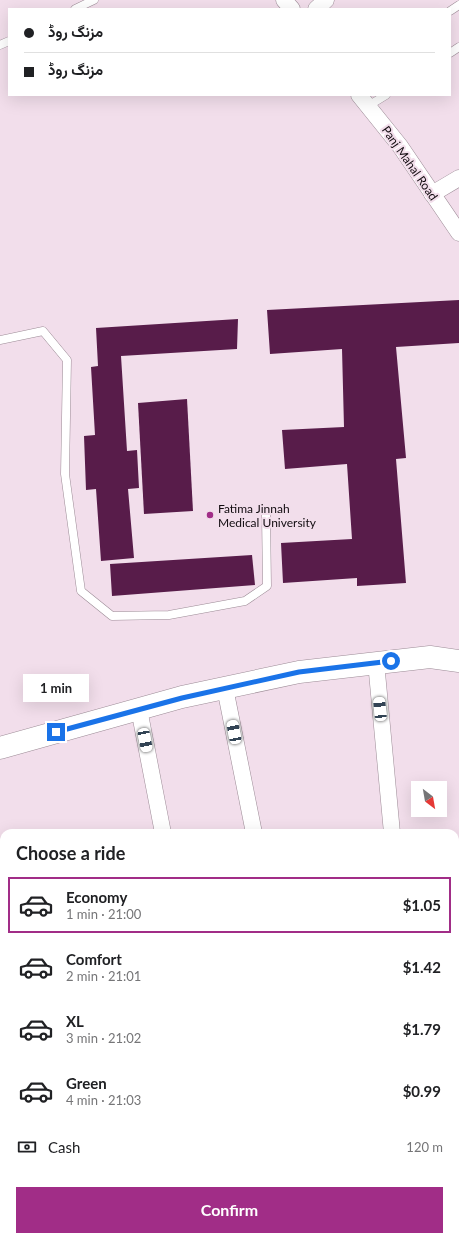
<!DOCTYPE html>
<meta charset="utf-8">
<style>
:root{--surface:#fff;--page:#f6f6f6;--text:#202124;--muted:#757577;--line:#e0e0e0;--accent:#a12d87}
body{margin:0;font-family:Lato,Vazirmatn,sans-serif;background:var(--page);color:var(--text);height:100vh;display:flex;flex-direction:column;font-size:15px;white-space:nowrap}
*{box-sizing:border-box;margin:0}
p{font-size:13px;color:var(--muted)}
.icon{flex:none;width:22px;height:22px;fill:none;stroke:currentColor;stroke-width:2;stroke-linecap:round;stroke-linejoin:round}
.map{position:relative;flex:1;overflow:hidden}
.details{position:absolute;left:0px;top:829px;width:459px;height:412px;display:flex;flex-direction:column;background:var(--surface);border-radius:12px 12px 0 0;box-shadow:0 4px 16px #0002}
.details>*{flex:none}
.top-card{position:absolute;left:8px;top:8px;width:443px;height:88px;border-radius:0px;box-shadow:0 4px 16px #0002;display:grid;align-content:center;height:88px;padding:0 16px;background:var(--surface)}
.needle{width:26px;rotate:149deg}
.fabs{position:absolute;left:411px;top:781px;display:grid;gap:8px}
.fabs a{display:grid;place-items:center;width:36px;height:36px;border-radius:0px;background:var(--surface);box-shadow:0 4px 16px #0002;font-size:20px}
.end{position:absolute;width:18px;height:18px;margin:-9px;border:5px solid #1a73e8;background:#fff;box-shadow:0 0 0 2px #fff}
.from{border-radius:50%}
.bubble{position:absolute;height:28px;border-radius:0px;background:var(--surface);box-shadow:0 4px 16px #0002;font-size:13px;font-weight:700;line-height:28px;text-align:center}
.car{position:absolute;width:12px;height:24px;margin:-12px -6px;border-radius:5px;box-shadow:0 0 3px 1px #0007;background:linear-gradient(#fff 24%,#345 0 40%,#fff 0 76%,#345 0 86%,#fff 0)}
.top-card b{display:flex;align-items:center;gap:14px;height:38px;font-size:15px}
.top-card b+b{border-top:1px solid var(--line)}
.top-card i{width:10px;height:10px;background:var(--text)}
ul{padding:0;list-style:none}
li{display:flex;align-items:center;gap:12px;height:56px;margin:0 8px 6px;padding:0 8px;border:2px solid transparent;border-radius:0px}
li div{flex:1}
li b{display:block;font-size:15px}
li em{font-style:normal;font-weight:700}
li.selected{border-color:var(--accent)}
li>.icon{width:36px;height:36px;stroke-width:1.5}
h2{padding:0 16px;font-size:18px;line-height:48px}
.pay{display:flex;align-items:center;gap:10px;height:44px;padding:0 16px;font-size:15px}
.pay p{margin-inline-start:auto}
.cta{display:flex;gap:8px;margin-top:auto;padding:8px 16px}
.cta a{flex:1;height:46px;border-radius:0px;background:var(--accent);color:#fff;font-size:16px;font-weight:700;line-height:46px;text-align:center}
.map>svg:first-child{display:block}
</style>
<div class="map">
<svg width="459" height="1241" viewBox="0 0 459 1241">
<rect width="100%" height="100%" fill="#f2deeb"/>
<g fill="#581c4a">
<polygon points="459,300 459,343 396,347 406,458 396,459 406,583 357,586 357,578 283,583 281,543 352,539 347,464 285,469 282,430 344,427 342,349 270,354 267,310"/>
<polygon points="238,319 237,349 121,356 127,451 137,450 139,488 128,489 134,558 101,561 96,489 86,490 84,436 95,435 91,367 98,366 96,328"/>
<polygon points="187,399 193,511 144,514 138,403"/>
<polygon points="252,555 255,585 112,596 110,564"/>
<polygon points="110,1237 134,1237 138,1241 106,1241"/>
</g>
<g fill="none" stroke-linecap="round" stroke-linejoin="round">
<g stroke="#9c8b96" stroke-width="9">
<g id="service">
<polyline points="75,9 94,0"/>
<polyline points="450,11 459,5"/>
<polyline points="0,45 9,41"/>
<polyline points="450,53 459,47"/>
<polyline points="368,106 386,95"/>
<polyline points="0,340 43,331 67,360 65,474 81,591 112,616 169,615 245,601 267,586 266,515"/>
</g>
</g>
<g stroke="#9c8b96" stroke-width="17">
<g id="minor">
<polyline points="284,0 292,9"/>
<polyline points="316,9 326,0"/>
<polyline points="359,95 400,146 459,233"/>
<polyline points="432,194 459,178"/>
<polyline points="376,662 392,833"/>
<polyline points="225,688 254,833"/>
<polyline points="139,709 163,833"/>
<polyline points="459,850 459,875"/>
<polyline points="0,892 4,892"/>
<polyline points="455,1039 459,1037"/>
<polyline points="455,1110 459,1109"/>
<polyline points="0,1132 4,1132"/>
<polyline points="145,1237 148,1241 152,1241"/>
</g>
</g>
<g stroke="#9c8b96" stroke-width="23">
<polyline id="secondary" points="0,748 182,697 299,672 430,657 459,661"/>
</g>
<use href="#service" stroke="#fff" stroke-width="8"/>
<use href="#minor" stroke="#fff" stroke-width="16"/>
<use href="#secondary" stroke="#fff" stroke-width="22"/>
</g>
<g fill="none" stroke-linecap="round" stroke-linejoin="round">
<polyline stroke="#1a73e8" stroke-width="5" points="56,732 182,698 299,672 391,661"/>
</g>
<circle fill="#a12d87" stroke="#f2deeb" stroke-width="1.5" cx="210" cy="515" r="4"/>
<g text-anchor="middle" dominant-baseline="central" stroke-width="4" stroke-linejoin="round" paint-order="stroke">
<g font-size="12" fill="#110b0f" stroke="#f2deeb">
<text transform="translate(410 163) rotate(55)">Panj Mahal Road</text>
</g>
<g font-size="12" fill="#110b0f" stroke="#f2deeb" text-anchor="start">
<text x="218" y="508">Fatima Jinnah<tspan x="218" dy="14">Medical University</tspan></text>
</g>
</g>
</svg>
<div class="fabs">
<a><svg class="needle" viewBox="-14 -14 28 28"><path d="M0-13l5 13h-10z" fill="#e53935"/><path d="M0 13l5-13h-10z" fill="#757577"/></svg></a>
</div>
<i class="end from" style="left:391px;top:661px"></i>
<i class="end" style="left:56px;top:732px"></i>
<div class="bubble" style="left:23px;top:674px;width:66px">1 min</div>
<i class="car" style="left:380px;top:709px;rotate:354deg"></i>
<i class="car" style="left:234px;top:732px;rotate:349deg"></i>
<i class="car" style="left:145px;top:740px;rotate:169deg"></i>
<div class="top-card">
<b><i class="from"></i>مزنگ روڈ</b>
<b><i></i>مزنگ روڈ</b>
</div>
<section class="details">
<h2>Choose a ride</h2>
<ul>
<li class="selected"><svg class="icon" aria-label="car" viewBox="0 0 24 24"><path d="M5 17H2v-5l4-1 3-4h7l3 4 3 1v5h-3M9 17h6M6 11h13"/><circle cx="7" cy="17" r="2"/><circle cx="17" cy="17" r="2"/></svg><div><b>Economy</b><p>1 min · 21:00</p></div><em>$1.05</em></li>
<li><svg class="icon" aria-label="car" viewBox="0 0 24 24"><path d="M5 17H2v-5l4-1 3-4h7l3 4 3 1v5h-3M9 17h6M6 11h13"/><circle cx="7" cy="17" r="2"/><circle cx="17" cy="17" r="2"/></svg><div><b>Comfort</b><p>2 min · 21:01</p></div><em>$1.42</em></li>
<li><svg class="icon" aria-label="car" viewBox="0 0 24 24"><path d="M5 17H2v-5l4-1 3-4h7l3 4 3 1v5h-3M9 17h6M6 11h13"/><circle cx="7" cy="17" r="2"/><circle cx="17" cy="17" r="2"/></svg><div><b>XL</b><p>3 min · 21:02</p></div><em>$1.79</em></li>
<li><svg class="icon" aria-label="car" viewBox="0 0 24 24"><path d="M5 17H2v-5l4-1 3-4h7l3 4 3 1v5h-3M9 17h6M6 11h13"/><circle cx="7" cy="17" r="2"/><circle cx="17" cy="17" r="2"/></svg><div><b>Green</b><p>4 min · 21:03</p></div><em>$0.99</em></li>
</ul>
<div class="pay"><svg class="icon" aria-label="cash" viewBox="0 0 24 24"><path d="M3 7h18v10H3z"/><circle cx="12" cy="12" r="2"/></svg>Cash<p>120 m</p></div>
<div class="cta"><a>Confirm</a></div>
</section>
</div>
